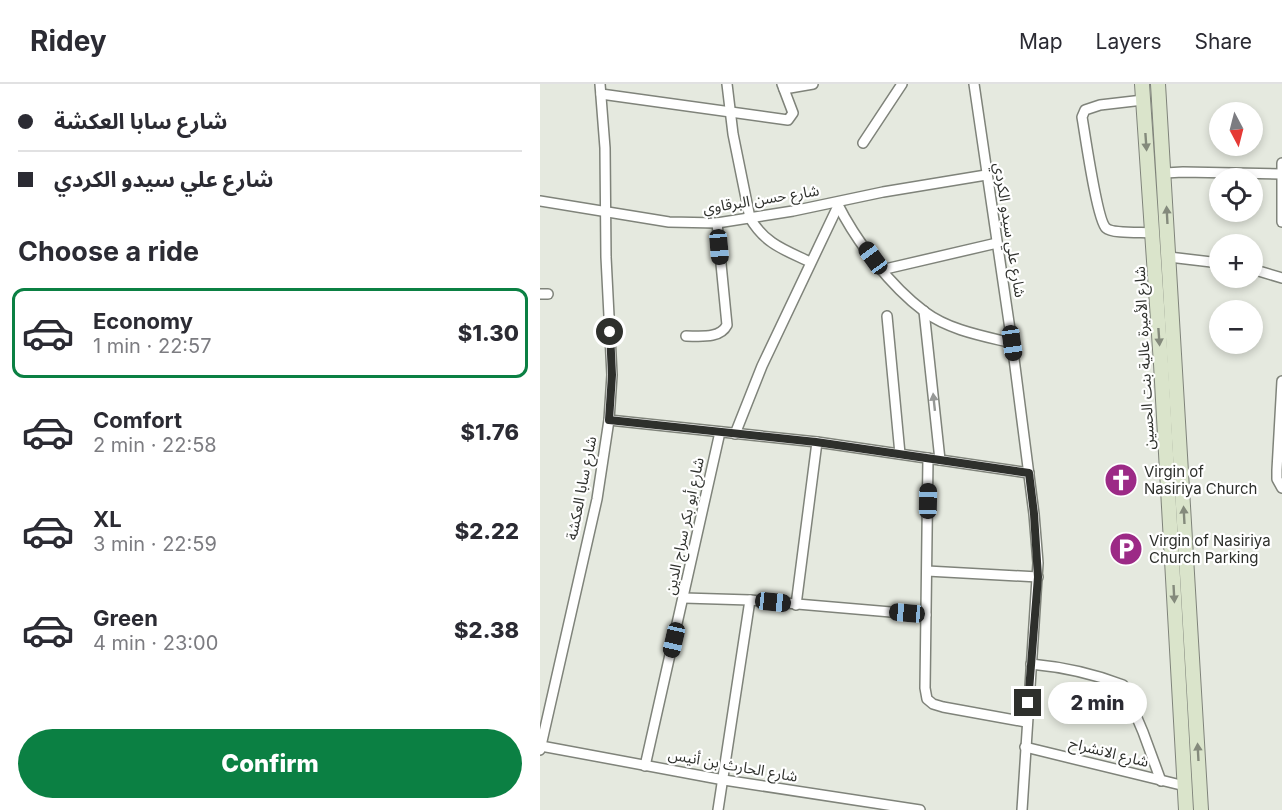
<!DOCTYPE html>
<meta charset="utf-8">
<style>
:root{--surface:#fff;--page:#f7f7f7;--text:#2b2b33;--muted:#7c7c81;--line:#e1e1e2;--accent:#0b8043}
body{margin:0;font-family:Inter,"Noto Sans Arabic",sans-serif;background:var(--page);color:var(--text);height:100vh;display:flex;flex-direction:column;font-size:22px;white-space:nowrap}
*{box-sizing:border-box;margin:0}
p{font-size:20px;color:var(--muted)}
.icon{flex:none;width:33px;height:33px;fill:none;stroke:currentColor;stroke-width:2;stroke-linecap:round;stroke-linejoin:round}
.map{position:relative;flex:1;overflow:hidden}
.side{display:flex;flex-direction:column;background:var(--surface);width:540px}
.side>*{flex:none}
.top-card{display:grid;align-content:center;height:132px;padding:0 18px;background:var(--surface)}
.needle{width:39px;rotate:173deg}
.controls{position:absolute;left:669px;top:18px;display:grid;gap:12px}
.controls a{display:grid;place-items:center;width:54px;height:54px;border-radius:50%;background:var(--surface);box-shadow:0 3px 9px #0003;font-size:30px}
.end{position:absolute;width:27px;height:27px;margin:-14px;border:8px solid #2e302c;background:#fff;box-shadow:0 0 0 3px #fff}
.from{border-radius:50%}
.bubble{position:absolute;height:42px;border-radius:21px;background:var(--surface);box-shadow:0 3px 9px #0003;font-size:20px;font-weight:800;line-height:42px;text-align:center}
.car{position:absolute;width:18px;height:36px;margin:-18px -9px;border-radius:8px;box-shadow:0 0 4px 2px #0007;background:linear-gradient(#222 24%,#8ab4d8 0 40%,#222 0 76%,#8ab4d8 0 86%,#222 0)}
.top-card b{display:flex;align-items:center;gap:21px;height:57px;font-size:22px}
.top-card b+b{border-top:2px solid var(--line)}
.top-card i{width:15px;height:15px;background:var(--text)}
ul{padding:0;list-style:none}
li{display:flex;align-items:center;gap:18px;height:90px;margin:0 12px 9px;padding:0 6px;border:3px solid transparent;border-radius:12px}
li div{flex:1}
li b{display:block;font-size:22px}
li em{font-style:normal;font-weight:800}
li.active{border-color:var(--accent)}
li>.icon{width:54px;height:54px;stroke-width:1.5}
h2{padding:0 18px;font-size:27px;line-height:72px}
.action{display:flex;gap:12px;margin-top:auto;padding:12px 18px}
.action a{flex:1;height:69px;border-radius:36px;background:var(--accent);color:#fff;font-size:24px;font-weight:800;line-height:69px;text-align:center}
header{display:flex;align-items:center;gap:36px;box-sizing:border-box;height:84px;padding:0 30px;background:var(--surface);border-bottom:2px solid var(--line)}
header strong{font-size:28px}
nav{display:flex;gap:33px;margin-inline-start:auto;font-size:21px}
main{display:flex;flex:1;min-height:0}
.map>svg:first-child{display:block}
</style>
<header>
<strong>Ridey</strong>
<nav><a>Map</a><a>Layers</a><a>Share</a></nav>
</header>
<main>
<section class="side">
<div class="top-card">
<b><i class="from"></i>شارع سابا العكشة</b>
<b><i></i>شارع علي سيدو الكردي</b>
</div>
<h2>Choose a ride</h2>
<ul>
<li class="active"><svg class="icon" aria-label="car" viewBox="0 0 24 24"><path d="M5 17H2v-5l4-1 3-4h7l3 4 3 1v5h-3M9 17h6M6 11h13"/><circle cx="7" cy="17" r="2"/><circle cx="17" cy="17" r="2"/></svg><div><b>Economy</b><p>1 min · 22:57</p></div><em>$1.30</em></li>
<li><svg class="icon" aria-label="car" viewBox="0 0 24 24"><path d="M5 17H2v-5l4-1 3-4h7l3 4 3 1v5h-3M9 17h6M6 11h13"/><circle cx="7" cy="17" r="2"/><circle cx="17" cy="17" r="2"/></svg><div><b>Comfort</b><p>2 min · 22:58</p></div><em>$1.76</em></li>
<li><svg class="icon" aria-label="car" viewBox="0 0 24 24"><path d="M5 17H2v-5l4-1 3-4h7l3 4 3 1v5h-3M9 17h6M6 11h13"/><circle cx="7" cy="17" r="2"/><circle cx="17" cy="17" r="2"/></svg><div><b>XL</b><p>3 min · 22:59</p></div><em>$2.22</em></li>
<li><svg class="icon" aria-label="car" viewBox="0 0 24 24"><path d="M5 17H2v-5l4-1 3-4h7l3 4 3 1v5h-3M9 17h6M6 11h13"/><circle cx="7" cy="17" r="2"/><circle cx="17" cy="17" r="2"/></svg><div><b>Green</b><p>4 min · 23:00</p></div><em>$2.38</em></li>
</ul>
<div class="action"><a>Confirm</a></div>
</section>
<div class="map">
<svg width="742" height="726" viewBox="0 0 742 726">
<rect width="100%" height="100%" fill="#e5e9df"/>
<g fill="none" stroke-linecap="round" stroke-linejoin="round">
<g stroke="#7f837a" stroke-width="12">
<g id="street">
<path d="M187,0L193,50L210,134C225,160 245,166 270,178"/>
<polyline points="434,0 472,259 494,430 498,479 482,726"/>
<polyline points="244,5 273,0"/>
<polyline points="61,10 248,36 253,29 242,0"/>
<path d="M603,16L560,21L545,26L542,33C545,50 557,136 566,144C572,150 603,148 613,149"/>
<polyline points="323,59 362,0"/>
<polyline points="742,79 742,138"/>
<polyline points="625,89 643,88 741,90"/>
<polyline points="0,117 129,138 177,139 253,127 343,108 446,91"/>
<path d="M297,119C316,157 350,202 385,228C409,246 443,252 472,259"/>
<polyline points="629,173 680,179"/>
<polyline points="712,185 742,194"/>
<polyline points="341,186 457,159"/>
<polyline points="0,210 8,210"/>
<polyline points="384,227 400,376"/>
<polyline points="347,232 360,370"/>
<path d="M146,252C160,252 180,255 187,241L177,139"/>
<polyline points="742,297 737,386 737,395 742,404"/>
<polyline points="69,336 277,358 489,389"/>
<polyline points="195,350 222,282 298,122"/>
<polyline points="388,374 385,604 387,615 393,620 403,623 486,638"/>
<polyline points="387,487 498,493"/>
<polyline points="144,514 210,516 386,531"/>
<polyline points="256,521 277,358"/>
<path d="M491,580C523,583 552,589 583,601L603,648L621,697"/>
<polyline points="1,662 184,696 380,726"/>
<polyline points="485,663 645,702"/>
<polyline points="0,666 57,415 69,336 72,291 66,173 65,64 60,0"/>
<polyline points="105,682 180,348"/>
<polyline points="178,726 210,516"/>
</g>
</g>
<g stroke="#7f837a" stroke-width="16">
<g id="secondary">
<polyline points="602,0 621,280 646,726"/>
<polyline points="618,0 661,726"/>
</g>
</g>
<use href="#street" stroke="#fff" stroke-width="9"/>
<use href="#secondary" stroke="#dae4cb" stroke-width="14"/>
</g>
<defs><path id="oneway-solid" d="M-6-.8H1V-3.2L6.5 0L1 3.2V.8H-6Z" transform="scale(1.5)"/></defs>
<g fill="#848a7c">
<use href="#oneway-solid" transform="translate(606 58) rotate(86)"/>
<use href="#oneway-solid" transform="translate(627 131) rotate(-93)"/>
<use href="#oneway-solid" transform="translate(619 253) rotate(86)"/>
<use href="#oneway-solid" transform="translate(644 431) rotate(-93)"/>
<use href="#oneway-solid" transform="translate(634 510) rotate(87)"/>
<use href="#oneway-solid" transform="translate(658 668) rotate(-93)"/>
</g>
<use fill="#969896" href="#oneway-solid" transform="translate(394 318) rotate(-96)"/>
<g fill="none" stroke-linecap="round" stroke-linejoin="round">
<polyline stroke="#2e302c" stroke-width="8" points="70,248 72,291 69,336 276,358 489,389 494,430 498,493 488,619"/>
</g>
<defs>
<g id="church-disc" transform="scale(1.725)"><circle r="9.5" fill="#9c2a86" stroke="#fff"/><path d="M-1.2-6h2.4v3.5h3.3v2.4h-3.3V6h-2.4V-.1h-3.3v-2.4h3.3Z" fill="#fff"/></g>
<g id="parking-disc" transform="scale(1.725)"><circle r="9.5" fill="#9c2a86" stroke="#fff"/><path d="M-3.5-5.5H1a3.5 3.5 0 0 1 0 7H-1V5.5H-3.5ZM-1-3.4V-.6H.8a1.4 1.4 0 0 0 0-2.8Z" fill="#fff"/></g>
</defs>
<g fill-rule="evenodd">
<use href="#church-disc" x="581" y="396"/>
<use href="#parking-disc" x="586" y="465"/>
</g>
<g text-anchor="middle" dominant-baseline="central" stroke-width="4.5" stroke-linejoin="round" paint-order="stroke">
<g font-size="15" fill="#2e302c" stroke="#fff">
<text transform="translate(221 115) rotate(-9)">شارع حسن البرقاوي</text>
<text transform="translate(470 146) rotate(81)">شارع علي سيدو الكردي</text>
<text transform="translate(604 274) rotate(-93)">شارع الأميرة عالية بنت الحسين</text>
<text transform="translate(41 404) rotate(-79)">شارع سابا العكشة</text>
<text transform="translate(144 442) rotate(-78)">شارع أبو بكر سراج الدين</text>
<text transform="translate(569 668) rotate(14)">شارع الانشراح</text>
<text transform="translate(193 681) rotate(10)">شارع الحارث بن أنيس</text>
</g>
<g font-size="15" fill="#2e302c" stroke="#fff" text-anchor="start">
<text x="604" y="387">Virgin of<tspan x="604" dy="17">Nasiriya Church</tspan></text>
<text x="609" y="456">Virgin of Nasiriya<tspan x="609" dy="17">Church Parking</tspan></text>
</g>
</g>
</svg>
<div class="controls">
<a><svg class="needle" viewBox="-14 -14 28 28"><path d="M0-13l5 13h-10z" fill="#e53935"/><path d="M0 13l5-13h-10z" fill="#7c7c81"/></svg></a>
<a><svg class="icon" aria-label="locate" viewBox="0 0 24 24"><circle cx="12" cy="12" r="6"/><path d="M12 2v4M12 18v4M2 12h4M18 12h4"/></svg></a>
<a>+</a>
<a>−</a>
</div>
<i class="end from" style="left:70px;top:248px"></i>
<i class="end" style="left:488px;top:619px"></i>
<div class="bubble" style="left:508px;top:598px;width:99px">2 min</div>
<i class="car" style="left:179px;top:163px;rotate:175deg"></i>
<i class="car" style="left:333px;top:174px;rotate:324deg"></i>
<i class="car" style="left:472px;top:259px;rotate:172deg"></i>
<i class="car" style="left:388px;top:417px;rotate:1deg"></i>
<i class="car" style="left:233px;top:518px;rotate:96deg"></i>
<i class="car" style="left:367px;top:529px;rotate:275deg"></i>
<i class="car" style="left:134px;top:556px;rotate:193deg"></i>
</div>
</main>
